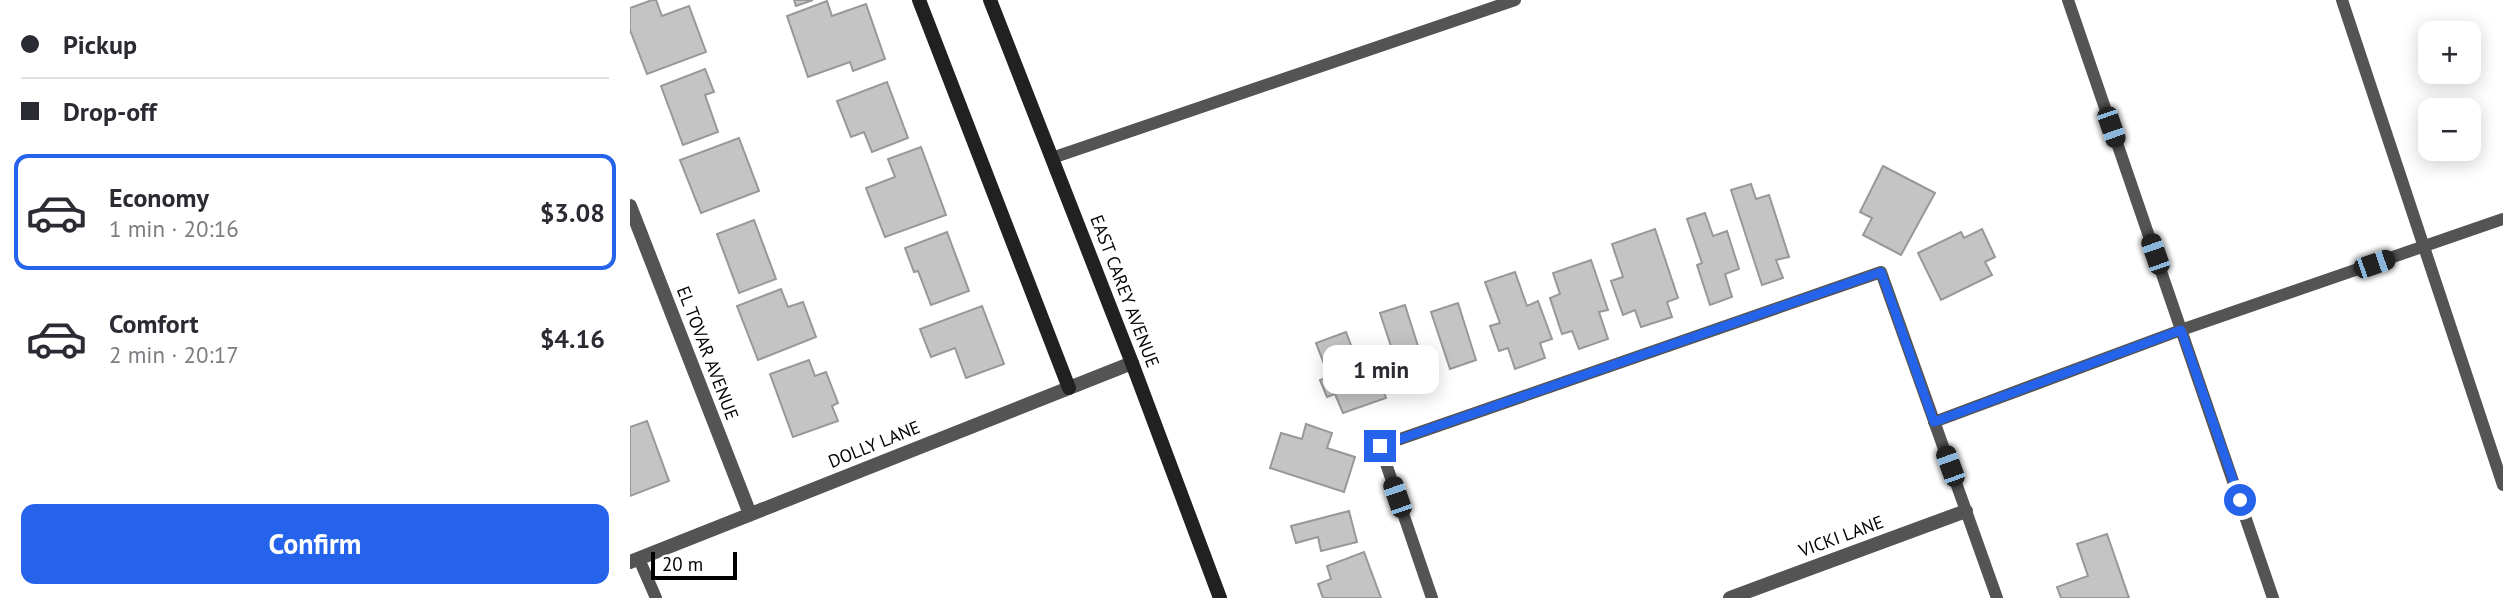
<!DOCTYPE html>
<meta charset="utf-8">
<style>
:root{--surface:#fff;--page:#f7f7f7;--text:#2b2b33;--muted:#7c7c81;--line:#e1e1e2;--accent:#2563eb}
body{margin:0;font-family:"PT Sans",sans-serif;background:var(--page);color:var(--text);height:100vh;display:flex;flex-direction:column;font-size:26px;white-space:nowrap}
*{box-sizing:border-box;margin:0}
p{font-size:23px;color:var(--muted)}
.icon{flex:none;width:38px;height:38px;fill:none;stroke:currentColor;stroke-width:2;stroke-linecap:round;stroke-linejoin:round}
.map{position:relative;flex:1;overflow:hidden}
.sheet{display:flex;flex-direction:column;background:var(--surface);width:630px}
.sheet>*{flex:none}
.top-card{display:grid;align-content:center;height:154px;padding:0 21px;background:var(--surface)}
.buttons{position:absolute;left:1788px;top:21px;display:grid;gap:14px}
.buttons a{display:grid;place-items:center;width:63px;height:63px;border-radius:14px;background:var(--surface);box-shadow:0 4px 18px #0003;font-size:35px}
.scale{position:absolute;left:21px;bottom:18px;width:86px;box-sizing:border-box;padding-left:7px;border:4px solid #000;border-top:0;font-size:19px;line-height:24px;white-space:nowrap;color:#000;-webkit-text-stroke:5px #fff;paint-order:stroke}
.end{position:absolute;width:32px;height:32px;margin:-16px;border:9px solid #2563eb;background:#fff;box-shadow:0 0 0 4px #fff}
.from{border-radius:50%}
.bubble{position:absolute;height:49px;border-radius:14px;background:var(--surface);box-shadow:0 4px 18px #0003;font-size:23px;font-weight:700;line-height:49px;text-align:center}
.car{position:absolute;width:21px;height:42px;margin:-21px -10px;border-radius:9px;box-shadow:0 0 5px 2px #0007;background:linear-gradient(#222 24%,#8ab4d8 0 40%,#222 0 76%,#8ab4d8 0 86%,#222 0)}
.top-card b{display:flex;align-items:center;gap:24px;height:66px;font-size:26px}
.top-card b+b{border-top:2px solid var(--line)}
.top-card i{width:18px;height:18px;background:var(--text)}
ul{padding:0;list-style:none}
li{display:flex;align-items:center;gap:21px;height:116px;margin:0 14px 10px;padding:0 7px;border:4px solid transparent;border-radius:14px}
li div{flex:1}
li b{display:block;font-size:26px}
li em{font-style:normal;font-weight:700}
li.selected{border-color:var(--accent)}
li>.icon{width:63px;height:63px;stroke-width:1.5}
.cta{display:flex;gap:14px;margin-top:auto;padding:14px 21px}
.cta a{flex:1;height:80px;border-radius:14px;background:var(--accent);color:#fff;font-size:28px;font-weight:700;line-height:80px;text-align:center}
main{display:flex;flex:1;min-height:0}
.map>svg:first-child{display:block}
</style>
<main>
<section class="sheet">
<div class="top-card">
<b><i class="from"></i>Pickup</b>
<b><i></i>Drop-off</b>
</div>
<ul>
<li class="selected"><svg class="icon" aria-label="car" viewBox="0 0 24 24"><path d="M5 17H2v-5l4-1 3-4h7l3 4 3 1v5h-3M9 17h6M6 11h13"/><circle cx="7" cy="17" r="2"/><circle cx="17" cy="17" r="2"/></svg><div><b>Economy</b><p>1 min · 20:16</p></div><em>$3.08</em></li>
<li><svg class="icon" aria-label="car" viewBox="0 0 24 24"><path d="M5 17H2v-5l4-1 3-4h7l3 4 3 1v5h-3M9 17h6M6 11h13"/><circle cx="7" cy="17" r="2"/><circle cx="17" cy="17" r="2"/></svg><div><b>Comfort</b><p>2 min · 20:17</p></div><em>$4.16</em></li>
</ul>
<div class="cta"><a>Confirm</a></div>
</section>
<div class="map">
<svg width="1873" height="598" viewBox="0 0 1873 598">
<rect width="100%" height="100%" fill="#fff"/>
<g fill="#c4c4c4" stroke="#989898" stroke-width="2">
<polygon points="22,0 26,0 32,16 59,6 76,52 17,74 0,30 0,8"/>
<polygon points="164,0 183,0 166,6"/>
<polygon points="197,1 202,16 236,4 255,59 223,71 220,62 178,77 157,16"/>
<polygon points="75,69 84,92 75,95 88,132 53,145 31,86"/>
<polygon points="257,82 278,138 242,152 234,132 221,137 207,101"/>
<polygon points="109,138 129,191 71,213 50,160"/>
<polygon points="291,147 316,215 255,237 236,188 265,177 258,159"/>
<polygon points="1253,166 1305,193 1271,255 1233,235 1242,218 1230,212"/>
<polygon points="1121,184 1126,199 1139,195 1159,257 1146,260 1153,278 1132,285 1101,190"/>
<polygon points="1075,213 1083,236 1097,231 1109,269 1095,274 1102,297 1080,305 1067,265 1072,263 1057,219"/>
<polygon points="124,220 146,279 109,293 87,234"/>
<polygon points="1025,229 1048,298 1037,302 1042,317 1011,327 1005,310 993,315 981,281 993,277 982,244"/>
<polygon points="1352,229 1365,257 1355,262 1362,275 1311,300 1288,253 1331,232 1334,238"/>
<polygon points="317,232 339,291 301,305 288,271 284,272 275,248"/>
<polygon points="961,260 978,310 969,312 978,339 949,349 942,331 932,334 920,298 930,294 923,273"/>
<polygon points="885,272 897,306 908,301 922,339 910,343 915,358 885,369 878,348 869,351 860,326 870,323 855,282"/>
<polygon points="151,289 158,307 173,302 186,337 128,360 107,306"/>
<polygon points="828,303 846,360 820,369 801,312"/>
<polygon points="775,305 800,384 776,392 750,313"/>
<polygon points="352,306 374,364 336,378 325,348 301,357 290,329"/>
<polygon points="716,332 727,361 740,356 756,398 713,413 705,394 697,397 690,380 699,377 686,343"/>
<polygon points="179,360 185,376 196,372 208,403 202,406 208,421 163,437 140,374"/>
<polygon points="17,421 39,481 0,496 0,427"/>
<polygon points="676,424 702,433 697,448 725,457 714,492 640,468 651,433 672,439"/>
<polygon points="719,511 727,542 691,551 688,537 666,543 661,526"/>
<polygon points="1477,534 1499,598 1431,598 1427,587 1458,576 1447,544"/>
<polygon points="734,552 751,598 693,598 688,584 701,579 697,566"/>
</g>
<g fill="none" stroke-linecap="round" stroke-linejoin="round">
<g stroke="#545454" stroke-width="12">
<polyline points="1438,0 1643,598"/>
<polyline points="1712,0 1873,485"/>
<polyline points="422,158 885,0"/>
<polyline points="1304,422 1551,330 1873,219"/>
<polyline points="9,559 26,598"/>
<polyline points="802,598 750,446 1251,272 1367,598"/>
</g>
<g stroke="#545454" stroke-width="14">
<polyline points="0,206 120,514"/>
<polyline points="0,562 502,363"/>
<polyline points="1100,598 1336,511"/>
</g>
<g stroke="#212121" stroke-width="14">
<polyline points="289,0 439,388"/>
<polyline points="360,0 502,363 590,598"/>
</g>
</g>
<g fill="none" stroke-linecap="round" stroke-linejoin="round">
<polyline stroke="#2563eb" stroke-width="9" points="750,446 1251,272 1304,422 1551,330 1610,500"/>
</g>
<g text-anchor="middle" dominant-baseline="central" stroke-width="7" stroke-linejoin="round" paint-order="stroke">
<g font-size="18" fill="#000" stroke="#fff">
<text transform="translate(495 291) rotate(69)">EAST CAREY AVENUE</text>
<text transform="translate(78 353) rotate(69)">EL TOVAR AVENUE</text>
<text transform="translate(244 444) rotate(-22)">DOLLY LANE</text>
<text transform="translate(1211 536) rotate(-20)">VICKI LANE</text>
</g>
</g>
</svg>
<div class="buttons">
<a>+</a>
<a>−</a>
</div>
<div class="scale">20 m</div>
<i class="end from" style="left:1610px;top:500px"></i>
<i class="end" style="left:750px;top:446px"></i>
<div class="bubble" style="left:693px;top:345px;width:116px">1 min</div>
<i class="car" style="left:1481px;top:127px;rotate:161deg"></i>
<i class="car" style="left:1525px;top:254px;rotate:341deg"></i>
<i class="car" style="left:1744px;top:264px;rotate:71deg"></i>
<i class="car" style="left:1320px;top:466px;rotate:340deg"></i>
<i class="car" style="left:767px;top:497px;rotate:341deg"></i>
</div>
</main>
